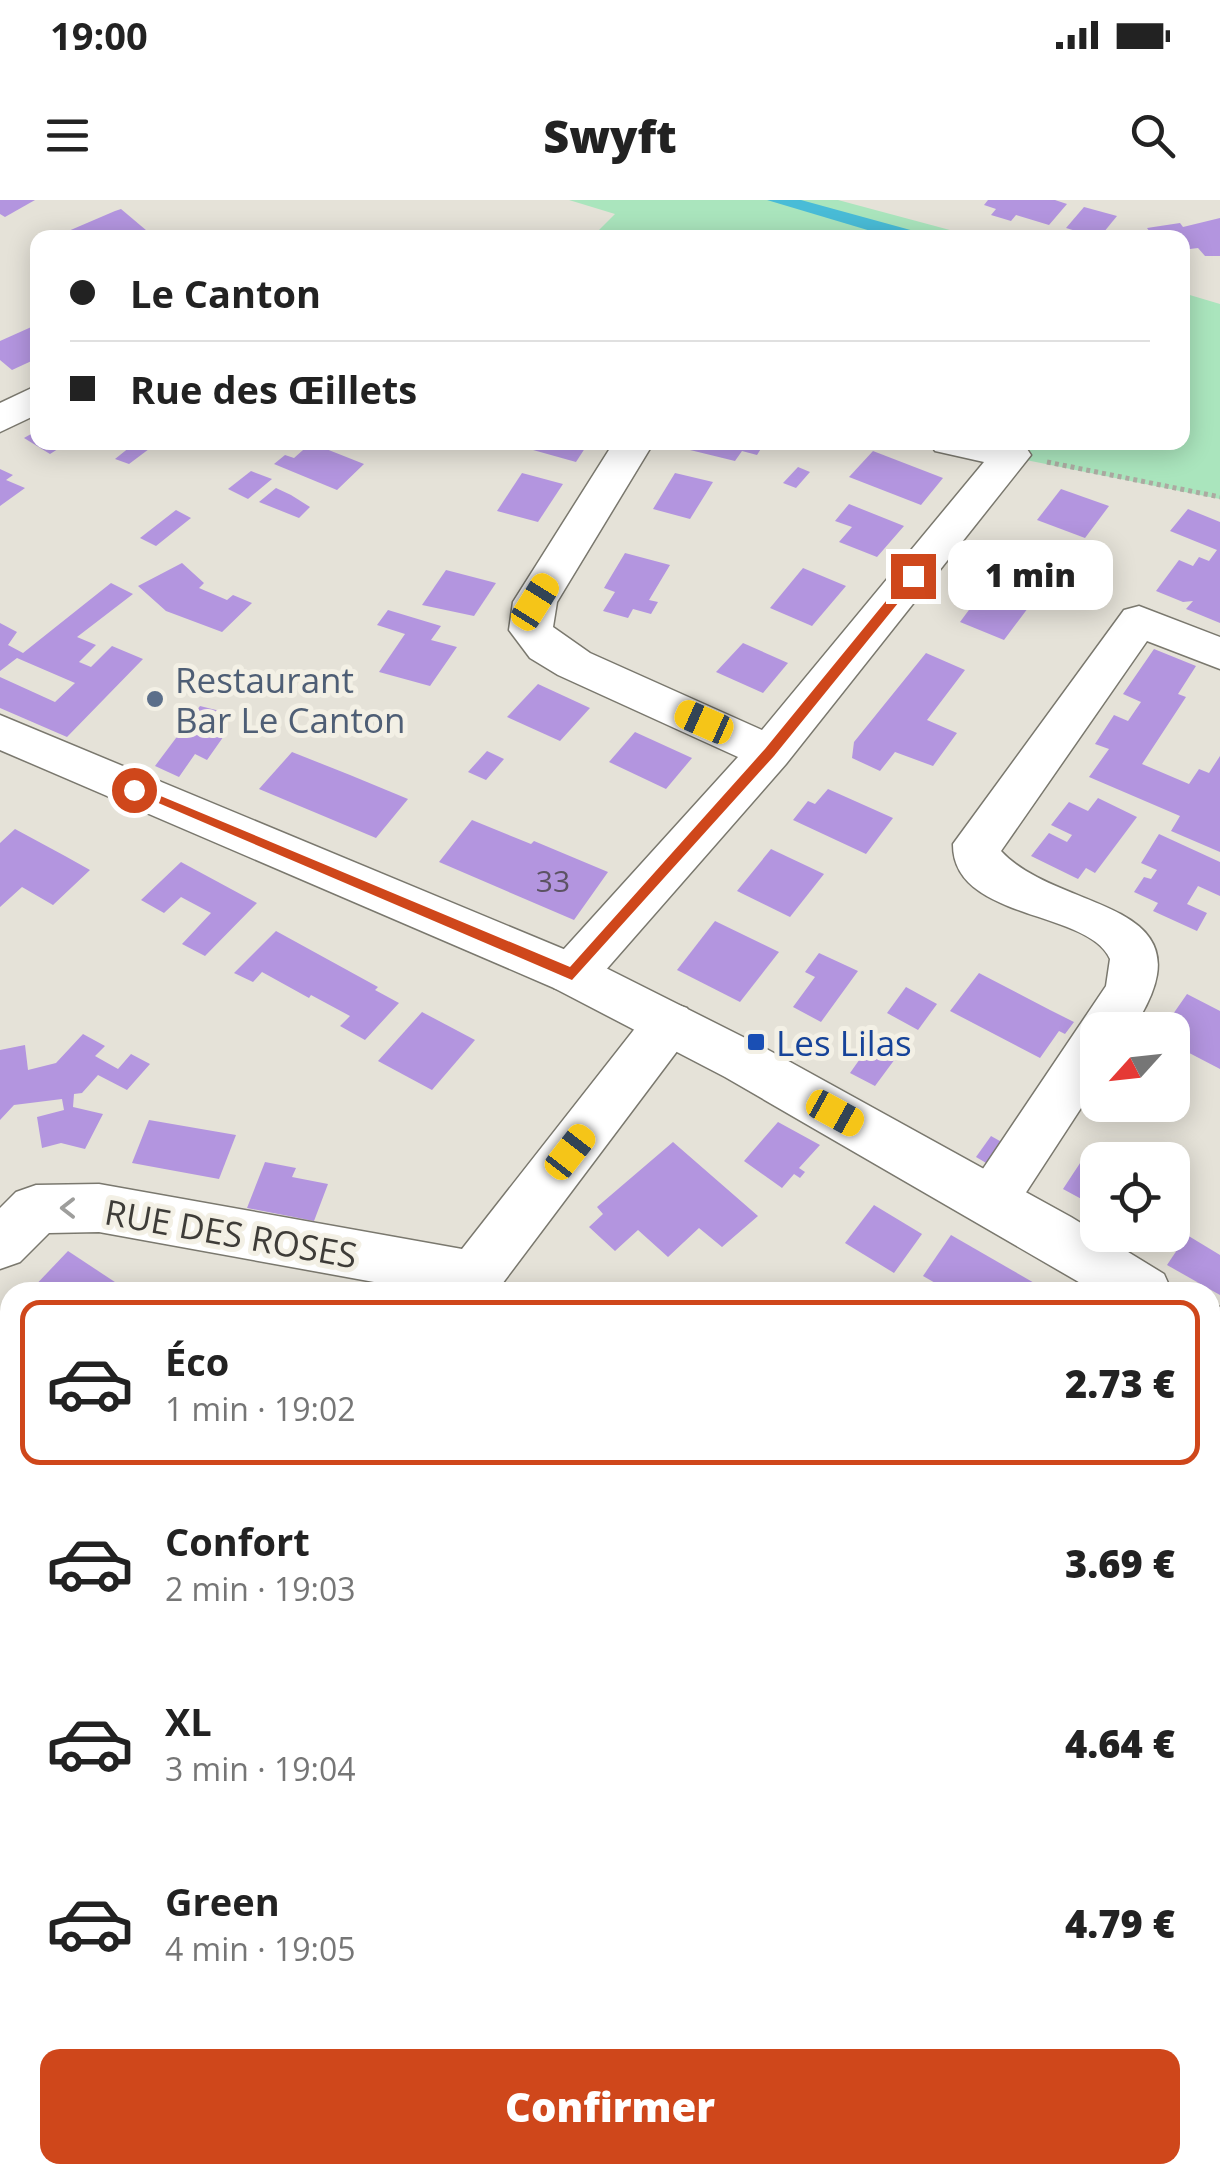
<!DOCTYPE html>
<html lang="fr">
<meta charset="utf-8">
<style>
:root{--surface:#fff;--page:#f2f2f2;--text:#222;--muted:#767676;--line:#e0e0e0;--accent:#cf471b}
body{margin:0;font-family:"Open Sans",sans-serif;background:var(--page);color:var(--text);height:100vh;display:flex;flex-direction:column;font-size:38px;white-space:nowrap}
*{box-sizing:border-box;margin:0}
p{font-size:32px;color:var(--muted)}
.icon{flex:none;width:55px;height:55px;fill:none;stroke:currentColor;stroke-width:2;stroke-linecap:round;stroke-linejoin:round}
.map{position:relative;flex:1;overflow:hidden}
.side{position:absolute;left:0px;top:1082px;width:1220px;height:902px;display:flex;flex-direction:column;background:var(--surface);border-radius:30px 30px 0 0;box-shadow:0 5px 25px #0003}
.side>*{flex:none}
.banner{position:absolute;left:30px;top:30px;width:1160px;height:220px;border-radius:20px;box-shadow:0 5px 25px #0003;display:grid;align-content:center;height:220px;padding:0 40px;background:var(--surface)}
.needle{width:65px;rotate:243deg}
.fabs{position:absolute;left:1080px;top:812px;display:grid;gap:20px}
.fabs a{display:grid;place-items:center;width:110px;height:110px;border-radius:20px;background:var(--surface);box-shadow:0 5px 25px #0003;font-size:50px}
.end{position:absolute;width:45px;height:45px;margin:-22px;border:12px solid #cf471b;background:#fff;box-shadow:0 0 0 5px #fff}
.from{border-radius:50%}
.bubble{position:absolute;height:70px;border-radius:20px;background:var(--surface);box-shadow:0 5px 25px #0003;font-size:32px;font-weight:800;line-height:70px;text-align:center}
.car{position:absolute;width:30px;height:60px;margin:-30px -15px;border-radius:12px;box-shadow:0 0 8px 2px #0007;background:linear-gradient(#f5c518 24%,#345 0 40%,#f5c518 0 76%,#345 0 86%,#f5c518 0)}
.banner b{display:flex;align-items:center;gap:35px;height:95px;font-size:38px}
.banner b+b{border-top:2px solid var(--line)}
.banner i{width:25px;height:25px;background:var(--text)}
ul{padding:18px 0 0;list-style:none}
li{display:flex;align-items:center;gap:30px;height:165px;margin:0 20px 15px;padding:0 20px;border:5px solid transparent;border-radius:20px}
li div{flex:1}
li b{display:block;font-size:38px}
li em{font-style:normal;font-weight:800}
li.active{border-color:var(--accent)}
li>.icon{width:90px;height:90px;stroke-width:1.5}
.action{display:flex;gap:20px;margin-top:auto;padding:20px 40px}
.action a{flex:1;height:115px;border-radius:20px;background:var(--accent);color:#fff;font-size:40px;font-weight:800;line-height:115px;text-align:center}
.status{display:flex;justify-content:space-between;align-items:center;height:70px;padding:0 50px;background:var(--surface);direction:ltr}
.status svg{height:28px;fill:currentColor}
header{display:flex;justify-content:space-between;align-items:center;height:130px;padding:0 40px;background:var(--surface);font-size:45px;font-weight:800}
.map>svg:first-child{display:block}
</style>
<div class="status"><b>19:00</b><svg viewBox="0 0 49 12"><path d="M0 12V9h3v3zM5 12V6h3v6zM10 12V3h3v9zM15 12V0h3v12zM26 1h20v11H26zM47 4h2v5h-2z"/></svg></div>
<header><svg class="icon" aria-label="menu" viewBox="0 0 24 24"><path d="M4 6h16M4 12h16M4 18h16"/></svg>Swyft<svg class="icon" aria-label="search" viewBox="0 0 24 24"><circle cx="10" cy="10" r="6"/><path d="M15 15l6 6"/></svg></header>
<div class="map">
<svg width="1220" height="1984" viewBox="0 0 1220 1984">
<rect width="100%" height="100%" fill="#e5e2d8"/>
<g fill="#aae5bd">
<polygon points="569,0 838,0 976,37 592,37 615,14"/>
<polygon points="1183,93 1220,104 1220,299 941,243 1182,242"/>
</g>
<polygon fill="#49bcd7" points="767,0 801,0 936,37 891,37"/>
<g fill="#b395df">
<polygon points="0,0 35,0 5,17 0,14"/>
<polygon points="988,0 1055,0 1067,4 1049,25 1016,15 1011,21 991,15 996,9 984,5"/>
<polygon points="1084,7 1117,16 1099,38 1066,28"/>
<polygon points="121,9 153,36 52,38 115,11"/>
<polygon points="1220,18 1220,56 1205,56 1198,48 1182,50 1182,38 1154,38 1147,28 1180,23 1183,27"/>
<polygon points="38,124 38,158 12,170 0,160 0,141"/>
<polygon points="38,230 38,242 69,242 50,254 24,238"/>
<polygon points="504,242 589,242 576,262"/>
<polygon points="695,242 765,242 757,255 742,251 735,261 690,250"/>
<polygon points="135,243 149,249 129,264 115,259"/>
<polygon points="311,243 364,264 337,290 274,264 285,255 294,258"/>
<polygon points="873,251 943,278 921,305 849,277"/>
<polygon points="798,267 810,272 796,288 783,283"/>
<polygon points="0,269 13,275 6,280 25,288 0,306"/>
<polygon points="251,271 272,279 248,299 228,289"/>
<polygon points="522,273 563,284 538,322 497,311"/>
<polygon points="675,273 713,282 690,319 653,309"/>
<polygon points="276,288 291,295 310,307 299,318 259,302"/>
<polygon points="1061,289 1109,306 1085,338 1037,320"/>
<polygon points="849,304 904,326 877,357 839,342 852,327 835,321"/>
<polygon points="1188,309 1220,322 1220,423 1186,409 1193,401 1183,402 1156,391 1179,360 1193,366 1199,357 1209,361 1217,350 1170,331"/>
<polygon points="176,310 191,318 156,346 140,338"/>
<polygon points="1005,345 1057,365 1045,381 1057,385 1040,408 1031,404 1004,440 960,422 980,395 970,391"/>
<polygon points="625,353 670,365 649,400 658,402 651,414 633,409 628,418 603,411 615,392 604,388"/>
<polygon points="182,363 204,383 199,388 227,400 233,395 252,403 222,432 166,411 138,386"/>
<polygon points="803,368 846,386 812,426 770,408"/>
<polygon points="446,370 496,383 474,416 422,405"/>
<polygon points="111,383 133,394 77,437 96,445 79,462 91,467 112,446 143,459 67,537 0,508 0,477 55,502 75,483 17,458 0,471 0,423 17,432 8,445 23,453"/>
<polygon points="388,410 441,426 431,440 457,447 430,486 379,472 405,434 377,425"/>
<polygon points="743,443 788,463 763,493 716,472"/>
<polygon points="1154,449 1196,466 1178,494 1186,497 1142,564 1189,584 1199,569 1209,573 1220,556 1220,652 1171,631 1180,616 1089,577 1109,549 1095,544 1114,515 1128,521 1141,502 1123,494"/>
<polygon points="926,453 965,470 927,520 957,533 933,566 895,552 880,571 852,558 854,542"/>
<polygon points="538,484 590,508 560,541 507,517"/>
<polygon points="200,506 228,513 218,528 226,533 207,560 195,554 179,577 155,566"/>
<polygon points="635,532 692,558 666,589 609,562"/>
<polygon points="487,551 504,559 486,580 468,572"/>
<polygon points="292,552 350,575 408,599 376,638 259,589"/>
<polygon points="828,589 893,618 866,654 793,620 808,601 815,604"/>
<polygon points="1098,598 1137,617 1095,673 1086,668 1078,679 1031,656 1049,633 1067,642 1072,635 1051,625 1069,602 1088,611"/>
<polygon points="472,620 531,644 534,641 608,672 574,720 439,662"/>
<polygon points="15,629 65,656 90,670 53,705 22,687 0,707 0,643"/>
<polygon points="1159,634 1220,662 1220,696 1198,686 1187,704 1207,713 1197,731 1153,711 1158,703 1134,692 1144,677 1151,679 1157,670 1141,663"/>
<polygon points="771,649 824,674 790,717 737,691"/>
<polygon points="181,662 257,703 205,756 182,744 211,713 181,697 164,713 141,700"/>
<polygon points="715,721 779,752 740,802 677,770"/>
<polygon points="276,731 378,787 375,790 399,803 365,840 340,826 350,816 311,795 309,798 262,772 253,782 234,773"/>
<polygon points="819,753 858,771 821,822 793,807 815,777 805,772"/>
<polygon points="979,773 1050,810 1074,822 1065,834 1059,831 1040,858 950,811"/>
<polygon points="906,787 937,804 918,830 887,813"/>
<polygon points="1187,794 1220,811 1220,869 1172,844 1172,830 1162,830"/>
<polygon points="422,812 475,840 432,890 378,861"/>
<polygon points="83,834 105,846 95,856 118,869 131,854 150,864 127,890 98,875 82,893 74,894 73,907 103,914 85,949 61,943 42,948 37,917 64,910 62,899 14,905 0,920 0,850 25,845 28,870 56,863"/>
<polygon points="865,842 895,859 875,886 850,873 862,856 857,853"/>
<polygon points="149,920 236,935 219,979 132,963"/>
<polygon points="778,922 820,945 799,968 805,972 800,978 794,974 782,988 744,961"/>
<polygon points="991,936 1007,945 993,967 976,957"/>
<polygon points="673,942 758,1016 722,1047 699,1028 668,1057 638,1030 615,1051 589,1027 603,1014 597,1007"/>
<polygon points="1088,951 1105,960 1098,960 1098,1008 1063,989"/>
<polygon points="265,962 296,968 292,977 328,984 314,1021 247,1008"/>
<polygon points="874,1005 922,1034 894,1073 845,1043"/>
<polygon points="951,1035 1050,1092 951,1092 923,1076"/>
<polygon points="1187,1035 1220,1055 1220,1095 1167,1065"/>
<polygon points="68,1051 130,1092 29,1092"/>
<polygon points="10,1113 10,1201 8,1203 0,1198 0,1123"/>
<polygon points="1220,1232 1220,1300 1210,1292 1210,1245"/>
<polygon points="1210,1471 1220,1479 1220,1632 1210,1624"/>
<polygon points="0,1475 7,1480 10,1477 10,1532 6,1538 0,1534"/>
<polygon points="10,1957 10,1975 44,1975 54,1984 0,1984 0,1970"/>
<polygon points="367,1975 496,1975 490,1984 378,1984"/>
<polygon points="799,1975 864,1975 873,1984 792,1984"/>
<polygon points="882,1975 973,1975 966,1984 952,1984 946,1978 941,1984 908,1984 901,1976 895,1984 875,1984"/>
</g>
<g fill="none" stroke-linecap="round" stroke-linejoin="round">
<g stroke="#7a786e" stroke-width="3">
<g id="street">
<polygon points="38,185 38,214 0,232 0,203"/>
<polygon points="614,242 654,242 557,402 553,427 590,453 762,530 984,262 935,251 929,242 1025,246 1031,255 786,564 590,788 572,794 554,788 547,774 554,760 738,557 558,475 530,458 509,430 513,402"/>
<path d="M1139,406L1220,437V469L1147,441L1001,651C1060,715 1220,697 1132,830H1098V882L1010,1017L990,1024L970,1017L962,1000L1106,786L1110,759C1088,709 952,721 953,644L1124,410Z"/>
<polygon points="669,802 687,808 695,823 687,838 496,1092 429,1092 99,1032 49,1033 20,1062 0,1069 0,1008 16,992 36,985 99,984 462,1049 651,808"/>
<polygon points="0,1550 10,1554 10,1622 0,1618"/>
<polygon points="10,1636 10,1714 0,1718 0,1640"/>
<polygon points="0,1763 10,1767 10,1842 0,1837"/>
<polygon points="1220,1767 1220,1849 1210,1853 1210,1771"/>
<polygon points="173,1975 254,1975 257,1984 177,1984"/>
<polygon points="1063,1975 1140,1975 1136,1984 1060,1984"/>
</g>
</g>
<g stroke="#7a786e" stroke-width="3">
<g id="secondary">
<polygon points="0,515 590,760 763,847 1071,1017 1164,1074 1172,1092 1096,1092 725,877 554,788 0,550"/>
<polygon points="1210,1103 1220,1107 1220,1162 1210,1158"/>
</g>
</g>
<polyline stroke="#aca9a1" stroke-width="5" stroke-dasharray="4 4" stroke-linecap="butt" points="1047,262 1220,297"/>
<use href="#street" fill="#fff" fill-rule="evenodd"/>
<use href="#secondary" fill="#fff" fill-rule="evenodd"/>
</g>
<defs><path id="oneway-chevron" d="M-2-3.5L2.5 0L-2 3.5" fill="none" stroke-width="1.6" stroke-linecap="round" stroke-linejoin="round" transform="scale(2.5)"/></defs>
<use stroke="#9e9e9c" href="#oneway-chevron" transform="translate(68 1008) rotate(180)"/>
<polygon fill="#cf471b" points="909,373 920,376 774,556 572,780 128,590 139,587 570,767 765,549"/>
<circle fill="#5c6f8a" stroke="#f3f0e5" stroke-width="4" cx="155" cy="499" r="10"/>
<rect fill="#1a4fb4" stroke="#f3f0e5" stroke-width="4" x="746" y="832" width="20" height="20" rx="5"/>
<g text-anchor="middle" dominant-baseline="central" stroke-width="10" stroke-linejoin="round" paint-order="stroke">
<g font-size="30" fill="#5b5262">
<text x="553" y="680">33</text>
</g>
<g font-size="35" fill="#4e5e75" stroke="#f3f0e5" text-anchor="start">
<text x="175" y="479">Restaurant<tspan x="175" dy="40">Bar Le Canton</tspan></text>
</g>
<g font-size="35" fill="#164399" stroke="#f3f0e5" text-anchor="start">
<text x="776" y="842">Les Lilas</text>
</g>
<g font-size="35" fill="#3e3c38" stroke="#f3f0e5">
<text transform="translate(231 1033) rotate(10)">RUE DES ROSES</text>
</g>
</g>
</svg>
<div class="fabs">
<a><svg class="needle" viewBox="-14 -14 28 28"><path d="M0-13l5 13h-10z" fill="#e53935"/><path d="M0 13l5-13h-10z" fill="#767676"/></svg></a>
<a><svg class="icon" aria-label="locate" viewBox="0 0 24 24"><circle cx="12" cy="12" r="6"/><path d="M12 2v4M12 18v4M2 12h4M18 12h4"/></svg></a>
</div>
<i class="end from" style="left:134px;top:590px"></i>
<i class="end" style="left:913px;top:376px"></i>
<div class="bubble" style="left:948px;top:340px;width:165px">1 min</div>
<i class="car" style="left:535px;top:402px;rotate:32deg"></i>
<i class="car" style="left:704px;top:522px;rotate:294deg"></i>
<i class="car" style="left:835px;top:913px;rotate:119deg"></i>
<i class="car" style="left:570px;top:952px;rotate:38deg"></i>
<div class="banner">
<b><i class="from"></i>Le Canton</b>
<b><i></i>Rue des Œillets</b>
</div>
<section class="side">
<ul>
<li class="active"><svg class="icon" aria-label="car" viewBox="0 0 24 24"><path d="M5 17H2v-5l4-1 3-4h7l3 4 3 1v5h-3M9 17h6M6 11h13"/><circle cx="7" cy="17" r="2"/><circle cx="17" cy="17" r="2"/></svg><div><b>Éco</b><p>1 min · 19:02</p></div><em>2.73 €</em></li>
<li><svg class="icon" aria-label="car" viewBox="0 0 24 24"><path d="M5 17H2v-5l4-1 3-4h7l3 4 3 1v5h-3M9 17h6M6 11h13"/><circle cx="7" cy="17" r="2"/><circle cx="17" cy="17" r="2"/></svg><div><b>Confort</b><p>2 min · 19:03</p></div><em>3.69 €</em></li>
<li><svg class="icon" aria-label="car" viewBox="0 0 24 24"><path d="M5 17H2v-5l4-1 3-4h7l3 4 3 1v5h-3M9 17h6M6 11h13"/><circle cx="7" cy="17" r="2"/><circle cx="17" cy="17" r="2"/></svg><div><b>XL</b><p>3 min · 19:04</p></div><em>4.64 €</em></li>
<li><svg class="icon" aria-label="car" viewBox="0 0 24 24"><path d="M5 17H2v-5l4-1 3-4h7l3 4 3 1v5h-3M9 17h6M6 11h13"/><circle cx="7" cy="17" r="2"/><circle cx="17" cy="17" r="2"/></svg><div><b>Green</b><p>4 min · 19:05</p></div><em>4.79 €</em></li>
</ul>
<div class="action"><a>Confirmer</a></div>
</section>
</div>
